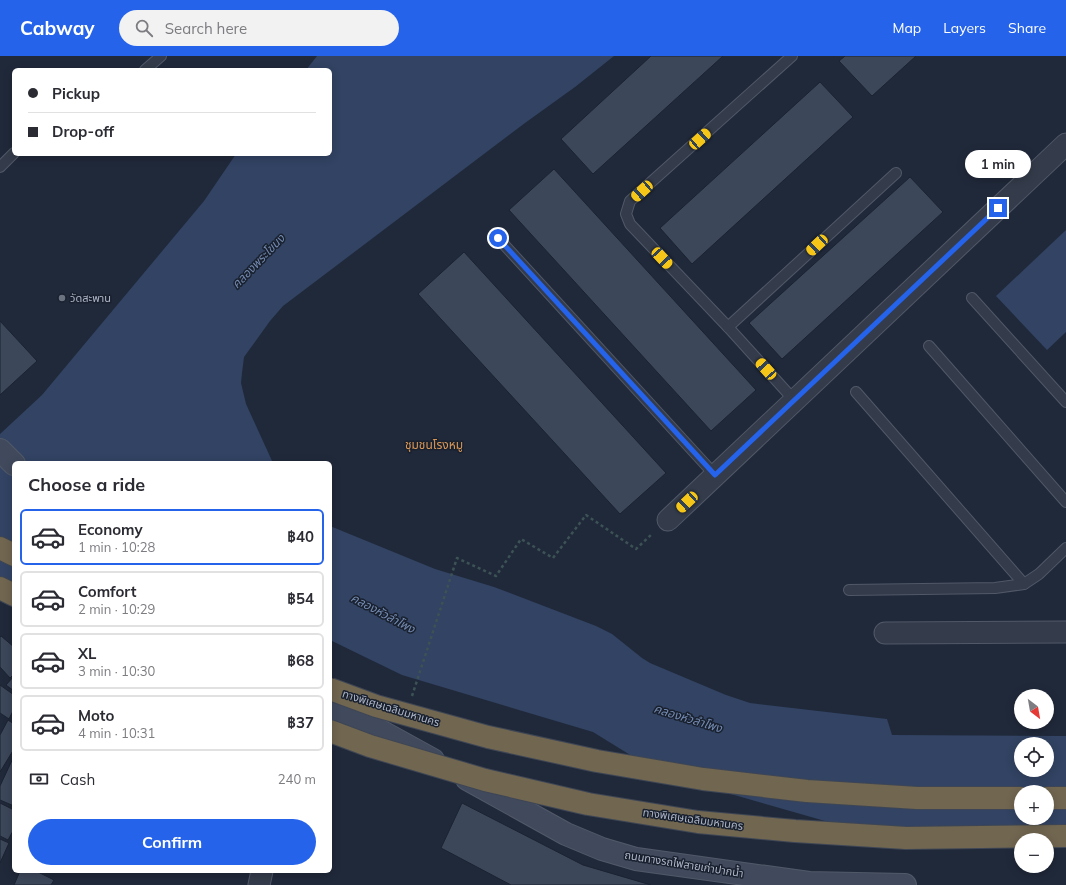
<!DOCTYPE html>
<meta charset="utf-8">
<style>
:root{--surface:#fff;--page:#f2f2f3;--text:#2b2b33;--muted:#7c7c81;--line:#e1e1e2;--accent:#2563eb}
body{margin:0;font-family:Mulish,"Noto Sans Thai",sans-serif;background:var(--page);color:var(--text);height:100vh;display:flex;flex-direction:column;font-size:15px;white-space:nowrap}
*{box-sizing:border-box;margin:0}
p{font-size:13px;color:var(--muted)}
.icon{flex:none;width:22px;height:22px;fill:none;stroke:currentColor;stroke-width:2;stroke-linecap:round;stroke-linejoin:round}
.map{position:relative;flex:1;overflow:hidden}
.panel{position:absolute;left:12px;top:405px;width:320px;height:412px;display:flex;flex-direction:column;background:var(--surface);border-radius:6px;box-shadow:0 2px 10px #0003}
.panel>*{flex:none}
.top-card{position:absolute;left:12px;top:12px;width:320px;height:88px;border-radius:6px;box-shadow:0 2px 10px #0003;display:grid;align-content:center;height:88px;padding:0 16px;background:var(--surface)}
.needle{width:26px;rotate:149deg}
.fabs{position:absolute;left:1014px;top:633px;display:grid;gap:8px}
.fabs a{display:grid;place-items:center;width:40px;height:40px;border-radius:50%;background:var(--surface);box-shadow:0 2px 10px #0003;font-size:20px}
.end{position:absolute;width:18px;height:18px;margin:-9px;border:5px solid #2563eb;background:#fff;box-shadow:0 0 0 2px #fff}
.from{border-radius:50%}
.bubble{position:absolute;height:28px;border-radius:14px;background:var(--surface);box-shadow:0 2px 10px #0003;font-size:13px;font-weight:700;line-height:28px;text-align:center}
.car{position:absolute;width:12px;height:24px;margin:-12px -6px;border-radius:5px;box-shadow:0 0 3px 1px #0007;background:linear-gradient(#f5c518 24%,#345 0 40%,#f5c518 0 76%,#345 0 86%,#f5c518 0)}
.top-card b{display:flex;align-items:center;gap:14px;height:38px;font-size:15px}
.top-card b+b{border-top:1px solid var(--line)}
.top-card i{width:10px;height:10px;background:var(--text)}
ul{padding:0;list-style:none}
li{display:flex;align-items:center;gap:12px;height:56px;margin:0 8px 6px;padding:0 8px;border:2px solid var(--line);border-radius:6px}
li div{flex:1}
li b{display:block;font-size:15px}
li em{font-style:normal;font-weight:700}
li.on{border-color:var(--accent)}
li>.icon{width:36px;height:36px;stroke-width:1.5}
h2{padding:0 16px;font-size:18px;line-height:48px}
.pay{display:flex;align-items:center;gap:10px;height:44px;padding:0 16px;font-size:15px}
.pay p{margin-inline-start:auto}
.primary-button{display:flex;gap:8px;margin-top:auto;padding:8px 16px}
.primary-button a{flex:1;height:46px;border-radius:24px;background:var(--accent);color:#fff;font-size:16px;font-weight:700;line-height:46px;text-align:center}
header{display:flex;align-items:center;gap:24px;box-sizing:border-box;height:56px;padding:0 20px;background:var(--accent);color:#fff}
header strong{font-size:19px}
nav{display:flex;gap:22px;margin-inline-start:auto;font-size:14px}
.search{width:280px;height:36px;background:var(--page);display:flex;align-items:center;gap:10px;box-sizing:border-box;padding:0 14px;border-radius:22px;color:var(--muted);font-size:15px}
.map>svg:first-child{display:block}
</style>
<header>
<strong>Cabway</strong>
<div class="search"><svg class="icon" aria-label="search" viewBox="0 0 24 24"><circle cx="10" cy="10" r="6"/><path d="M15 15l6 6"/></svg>Search here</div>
<nav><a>Map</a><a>Layers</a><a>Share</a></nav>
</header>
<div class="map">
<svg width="1066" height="829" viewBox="0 0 1066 829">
<rect width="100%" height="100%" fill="#20293a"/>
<g fill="#324363" fill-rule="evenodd">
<polygon points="317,0 614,0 575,31 525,67 283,250 270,265 244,301 242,317 241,327 246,348 273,407 14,407 14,531 0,543 0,378 42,339 204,145 236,98 330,98 330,14 306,14"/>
<polygon points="1066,174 1066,276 1047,294 996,240"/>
<path d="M330,470L435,513L494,531L596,570L612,578L642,602L650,607L726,639L750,647L887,663L892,679L1066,680V792H1047V784H1021V792H998L895,785L661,718L593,676L402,619L330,584ZM1021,688H1047V714H1021ZM1021,736H1047V762H1021Z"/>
</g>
<g fill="#3c475a" stroke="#1b2331">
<polygon points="651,0 723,0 593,118 561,83"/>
<polygon points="845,0 916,0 872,40 839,5"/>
<polygon points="820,26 853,61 692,208 660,172"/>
<polygon points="554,113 756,334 711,375 509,154"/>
<polygon points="910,121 943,156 782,303 749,267"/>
<polygon points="464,196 666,417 620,458 418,238"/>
<polygon points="0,265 37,305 0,339"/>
<polygon points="1,580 14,591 14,618 10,622 0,611 0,581"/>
<polygon points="14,620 14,635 6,629"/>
<polygon points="0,629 14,639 14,653 9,663 0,657"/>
<polygon points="8,664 14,668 14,693 0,716 0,679"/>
<polygon points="14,700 14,750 0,744 0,730"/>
<polygon points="0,747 14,754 14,773 8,784 0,780"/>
<polygon points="462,747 583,809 651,829 511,829 441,792"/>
<polygon points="0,783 9,787 0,807"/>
<polygon points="20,815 36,815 54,824 51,829 14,829"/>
</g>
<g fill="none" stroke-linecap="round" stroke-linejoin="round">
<g stroke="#515968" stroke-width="12">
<g id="service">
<polyline points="792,0 630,145 626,158 630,168 728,271 794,344"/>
<polyline points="145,14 161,0"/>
<polyline points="0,111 14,97"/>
<polyline points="498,182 715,419"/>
<polyline points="972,242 1066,346"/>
<polyline points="728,271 896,117"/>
<polyline points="929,290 1066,446"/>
<polyline points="856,336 1024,528"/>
<polyline points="849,534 995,532 1024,528 1039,518 1066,492"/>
</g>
</g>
<g stroke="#515968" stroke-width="23">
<g id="minor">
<polyline points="668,464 1066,88"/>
<polyline points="885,577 1066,576"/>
<polyline points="259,829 262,815"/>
</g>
</g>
<g stroke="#515968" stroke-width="24">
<g id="secondary">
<polyline points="0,394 14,408"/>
<polyline points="330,653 375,672 433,704"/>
<polyline points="467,723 566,778 602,793 636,803 809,827 905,829"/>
</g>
</g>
<g stroke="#3e4655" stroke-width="24">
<g id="motorway">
<polyline points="0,492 14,499"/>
<polyline points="0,532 14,539"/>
<polyline points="1047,742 1066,742"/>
</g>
</g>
<polyline stroke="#3c5255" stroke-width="2.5" stroke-dasharray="3 3" stroke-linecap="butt" points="412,640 457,502 496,520 521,483 553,502 586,459 636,493 653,477"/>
<use href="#service" stroke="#343b4a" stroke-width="10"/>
<use href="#minor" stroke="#343b4a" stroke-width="21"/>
<use href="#secondary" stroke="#414a5d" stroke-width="22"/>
<use href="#motorway" stroke="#716650" stroke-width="22"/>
<g stroke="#3e4655" stroke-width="24" stroke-linecap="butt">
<g id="motorway-bridge">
<polyline points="330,633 376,650 488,681 597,705 703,723 807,735 917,742 1021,742"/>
<polyline points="330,675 370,690 485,724 588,748 698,766 795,775 906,782 1066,780"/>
</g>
</g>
<use href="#motorway-bridge" stroke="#716650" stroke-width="22"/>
</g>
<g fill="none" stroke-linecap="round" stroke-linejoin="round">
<polyline stroke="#2563eb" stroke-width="5" points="498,182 715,419 998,152"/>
</g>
<circle fill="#6b7280" stroke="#19212f" stroke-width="1.5" cx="62" cy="242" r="4"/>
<g text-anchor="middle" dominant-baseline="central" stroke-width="3" stroke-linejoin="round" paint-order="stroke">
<g font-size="11" fill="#aeb6c7" stroke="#19212f" text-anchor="start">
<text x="70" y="242">วัดสะพาน</text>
</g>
<g font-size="11" fill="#aeb6c7" stroke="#19212f">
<text transform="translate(391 652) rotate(17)">ทางพิเศษเฉลิมมหานคร</text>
<text transform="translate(693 763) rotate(8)">ทางพิเศษเฉลิมมหานคร</text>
<text transform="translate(684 808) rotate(9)">ถนนทางรถไฟสายเก่าปากน้ำ</text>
</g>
<g font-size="12" font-style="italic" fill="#748ab1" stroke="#19212f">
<text transform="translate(258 205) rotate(-46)">คลองพระโขนง</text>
<text transform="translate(383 557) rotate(28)">คลองหัวลำโพง</text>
<text transform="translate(688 662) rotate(17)">คลองหัวลำโพง</text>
</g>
<g font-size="12" fill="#d99757" stroke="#19212f">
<text x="434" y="388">ชุมชนโรงหมู</text>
</g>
</g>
</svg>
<div class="fabs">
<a><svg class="needle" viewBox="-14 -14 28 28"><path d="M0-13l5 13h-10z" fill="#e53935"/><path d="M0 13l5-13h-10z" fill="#7c7c81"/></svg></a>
<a><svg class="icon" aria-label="locate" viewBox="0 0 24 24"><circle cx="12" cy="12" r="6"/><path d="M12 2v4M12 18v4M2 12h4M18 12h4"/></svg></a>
<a>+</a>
<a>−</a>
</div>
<i class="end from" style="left:498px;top:182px"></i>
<i class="end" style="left:998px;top:152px"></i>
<div class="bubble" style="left:965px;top:94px;width:66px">1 min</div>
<i class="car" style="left:700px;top:83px;rotate:48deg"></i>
<i class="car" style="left:642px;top:135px;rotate:228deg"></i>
<i class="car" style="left:817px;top:189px;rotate:227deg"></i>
<i class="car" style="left:662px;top:202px;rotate:137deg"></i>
<i class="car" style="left:766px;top:313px;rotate:318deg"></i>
<i class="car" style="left:687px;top:446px;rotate:227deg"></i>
<div class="top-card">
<b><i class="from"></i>Pickup</b>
<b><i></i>Drop-off</b>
</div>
<section class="panel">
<h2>Choose a ride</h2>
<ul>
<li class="on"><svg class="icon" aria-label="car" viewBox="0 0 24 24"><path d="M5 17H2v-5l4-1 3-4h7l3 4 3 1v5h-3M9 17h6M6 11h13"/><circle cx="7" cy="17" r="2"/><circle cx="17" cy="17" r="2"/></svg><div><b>Economy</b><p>1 min · 10:28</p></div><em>฿40</em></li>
<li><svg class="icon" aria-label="car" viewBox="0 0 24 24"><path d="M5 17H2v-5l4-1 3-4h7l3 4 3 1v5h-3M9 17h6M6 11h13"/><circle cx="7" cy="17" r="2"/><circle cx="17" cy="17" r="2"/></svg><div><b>Comfort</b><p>2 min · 10:29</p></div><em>฿54</em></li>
<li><svg class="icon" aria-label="car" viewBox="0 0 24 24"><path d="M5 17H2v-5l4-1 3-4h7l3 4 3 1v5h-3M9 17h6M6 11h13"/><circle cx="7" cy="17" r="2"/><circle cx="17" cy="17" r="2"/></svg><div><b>XL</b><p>3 min · 10:30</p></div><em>฿68</em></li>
<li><svg class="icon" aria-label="car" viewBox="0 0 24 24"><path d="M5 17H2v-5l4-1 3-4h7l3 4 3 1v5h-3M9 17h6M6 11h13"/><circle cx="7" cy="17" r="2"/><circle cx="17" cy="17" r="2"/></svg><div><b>Moto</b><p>4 min · 10:31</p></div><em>฿37</em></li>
</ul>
<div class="pay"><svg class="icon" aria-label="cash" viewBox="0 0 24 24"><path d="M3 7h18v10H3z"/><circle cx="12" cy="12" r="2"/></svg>Cash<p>240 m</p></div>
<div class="primary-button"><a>Confirm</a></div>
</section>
</div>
